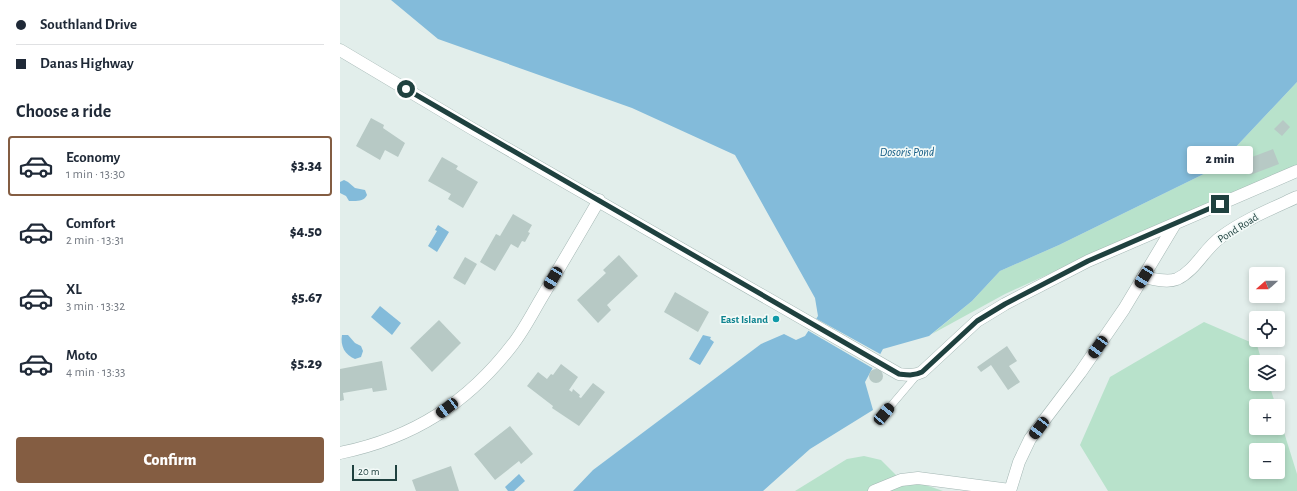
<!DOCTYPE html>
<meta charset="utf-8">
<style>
:root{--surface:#fff;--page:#f2f2f3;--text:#1f2937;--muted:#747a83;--line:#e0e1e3;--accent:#845d42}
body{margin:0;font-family:"Alegreya Sans",sans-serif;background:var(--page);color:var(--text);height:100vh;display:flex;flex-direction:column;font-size:15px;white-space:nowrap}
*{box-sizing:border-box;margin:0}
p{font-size:13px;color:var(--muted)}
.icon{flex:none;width:22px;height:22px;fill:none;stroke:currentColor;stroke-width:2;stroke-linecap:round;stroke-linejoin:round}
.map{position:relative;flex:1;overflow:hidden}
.details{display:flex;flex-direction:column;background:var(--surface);width:340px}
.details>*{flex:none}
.hud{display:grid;align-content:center;height:88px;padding:0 16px;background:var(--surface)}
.needle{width:26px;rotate:249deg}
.fabs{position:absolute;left:909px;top:267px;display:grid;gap:8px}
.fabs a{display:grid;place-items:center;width:36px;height:36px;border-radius:4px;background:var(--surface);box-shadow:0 2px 6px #0003;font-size:20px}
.scale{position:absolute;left:12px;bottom:10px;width:45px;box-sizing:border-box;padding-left:4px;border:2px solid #1f413f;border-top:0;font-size:11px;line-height:14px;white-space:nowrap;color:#1f413f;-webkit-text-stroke:3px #f3faf8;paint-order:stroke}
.end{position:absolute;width:18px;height:18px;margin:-9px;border:5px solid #1f413f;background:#fff;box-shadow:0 0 0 2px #fff}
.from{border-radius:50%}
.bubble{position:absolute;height:28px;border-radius:4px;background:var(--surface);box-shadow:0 2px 6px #0003;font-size:13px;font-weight:800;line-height:28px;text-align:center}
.car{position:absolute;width:12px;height:24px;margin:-12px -6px;border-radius:5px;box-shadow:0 0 3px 1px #0007;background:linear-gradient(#222 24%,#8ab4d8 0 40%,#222 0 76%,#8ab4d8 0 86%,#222 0)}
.hud b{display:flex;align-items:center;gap:14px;height:38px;font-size:15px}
.hud b+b{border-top:1px solid var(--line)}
.hud i{width:10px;height:10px;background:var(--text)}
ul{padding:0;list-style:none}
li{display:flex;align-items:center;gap:12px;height:60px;margin:0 8px 6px;padding:0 8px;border:2px solid transparent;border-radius:4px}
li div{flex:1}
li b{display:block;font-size:15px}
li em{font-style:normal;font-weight:800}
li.active{border-color:var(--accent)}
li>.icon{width:36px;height:36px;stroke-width:1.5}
h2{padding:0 16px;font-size:18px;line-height:48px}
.primary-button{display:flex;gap:8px;margin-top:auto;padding:8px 16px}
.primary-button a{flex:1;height:46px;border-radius:4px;background:var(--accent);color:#fff;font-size:16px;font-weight:800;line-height:46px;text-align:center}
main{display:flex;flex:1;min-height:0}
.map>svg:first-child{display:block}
</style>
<main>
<section class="details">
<div class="hud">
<b><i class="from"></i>Southland Drive</b>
<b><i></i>Danas Highway</b>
</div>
<h2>Choose a ride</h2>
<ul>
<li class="active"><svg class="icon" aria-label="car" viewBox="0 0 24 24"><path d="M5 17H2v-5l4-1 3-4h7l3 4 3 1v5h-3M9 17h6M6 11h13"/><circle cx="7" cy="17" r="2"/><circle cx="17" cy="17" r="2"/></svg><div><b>Economy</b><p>1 min · 13:30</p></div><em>$3.34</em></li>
<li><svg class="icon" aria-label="car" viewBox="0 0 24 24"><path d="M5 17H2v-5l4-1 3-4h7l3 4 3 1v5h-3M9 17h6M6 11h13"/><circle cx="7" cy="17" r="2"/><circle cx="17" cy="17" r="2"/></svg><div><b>Comfort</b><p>2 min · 13:31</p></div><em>$4.50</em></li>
<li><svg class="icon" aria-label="car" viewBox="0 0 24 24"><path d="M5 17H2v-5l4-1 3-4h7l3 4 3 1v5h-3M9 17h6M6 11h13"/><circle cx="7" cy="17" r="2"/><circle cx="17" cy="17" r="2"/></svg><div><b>XL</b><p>3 min · 13:32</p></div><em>$5.67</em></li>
<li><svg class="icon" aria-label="car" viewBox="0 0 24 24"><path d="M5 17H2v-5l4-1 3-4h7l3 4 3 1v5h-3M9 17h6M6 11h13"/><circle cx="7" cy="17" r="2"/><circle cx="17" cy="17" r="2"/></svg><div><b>Moto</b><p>4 min · 13:33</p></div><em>$5.29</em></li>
</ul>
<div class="primary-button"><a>Confirm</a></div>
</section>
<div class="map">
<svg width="957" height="491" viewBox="0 0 957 491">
<rect width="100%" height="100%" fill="#e2eeeb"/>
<g fill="#b8e2cb" fill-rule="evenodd">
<polygon points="957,82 957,166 799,233 665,294 592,334 632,301 660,271 719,245 876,168"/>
<path d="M864,322L917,345L922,362H916V384H929L936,406H916V428H938V413L957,474V491H768L740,445L770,377ZM916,450H938V472H916Z"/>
<polygon points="524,456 541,460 556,475 603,491 455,491 507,459"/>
</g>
<g fill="#83bbda">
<polygon points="51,0 957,0 957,82 876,168 719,245 660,271 632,301 589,336 543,349 525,382 533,410 470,449 423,491 233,491 253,470 421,344 444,334 456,340 465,336 478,316 475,298 395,155 292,108 98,39"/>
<path d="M4,180L8,182L15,188L25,190L27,195C24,202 16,201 9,201L6,196L0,193V182Z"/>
<polygon points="98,225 109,232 97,252 88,246 97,231 95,230"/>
<polygon points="40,306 61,323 52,335 31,317"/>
<path d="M2,335H8L15,343L21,346L23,351L21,357L15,359C5,355 0,346 2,335Z"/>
<polygon points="363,335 371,337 370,339 374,342 360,365 349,359"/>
<polygon points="179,474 185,481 174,491 168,491 165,487"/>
</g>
<polygon fill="#e2eeeb" points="475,318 542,355 534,369 467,330"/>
<g fill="#b7c9c5">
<polygon points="31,118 44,125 43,128 65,143 58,157 45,150 40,160 16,146"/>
<polygon points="943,120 950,127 942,136 934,129"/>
<polygon points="933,149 939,164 910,175 904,160"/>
<polygon points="102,157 118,166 116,169 138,182 123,208 108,199 111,194 88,181"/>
<polygon points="173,214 192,225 188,232 190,233 185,242 182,241 178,248 171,244 155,271 140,262 156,234 160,236"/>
<polygon points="279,255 298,276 267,305 271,310 258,323 237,300 266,273 263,270"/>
<polygon points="125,257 137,264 125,285 113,278"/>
<polygon points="335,292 369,312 358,332 324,312"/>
<polygon points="99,320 121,343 92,372 70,348"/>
<polygon points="667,346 677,361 669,366 680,382 668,390 651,365 641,372 637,367"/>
<polygon points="42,361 47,390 33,392 32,388 3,393 4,400 0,401 0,369"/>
<polygon points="221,364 238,377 229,390 232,392 233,389 240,395 239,397 241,398 253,383 265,392 239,426 212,408 213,406 187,386 198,372 207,379 211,374 213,375"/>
<circle cx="536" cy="376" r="7"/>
<polygon points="170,426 193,454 181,464 179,461 155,480 134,454"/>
<polygon points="111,466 119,491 76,491 72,480"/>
</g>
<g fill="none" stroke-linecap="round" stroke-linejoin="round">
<g stroke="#a4b7b4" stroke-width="8">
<polyline id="service" points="544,414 577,375"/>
</g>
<g stroke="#a4b7b4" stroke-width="13">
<g id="minor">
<path d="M0,50L131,128L559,374C568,375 574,376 582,372L637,321L665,304L748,261L957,171"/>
<path d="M803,277C814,279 827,283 837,279C856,270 864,249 881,237C904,220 931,209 957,197"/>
<path d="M0,453C73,438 128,403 173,344C184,330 193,312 202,297C221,265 240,233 259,200"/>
<polyline points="534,491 561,480 578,478 670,490"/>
<polyline points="670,491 679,462 690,439 740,373 784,309 835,224"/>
</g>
</g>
<use href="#service" stroke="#fff" stroke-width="7"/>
<use href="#minor" stroke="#fff" stroke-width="12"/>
</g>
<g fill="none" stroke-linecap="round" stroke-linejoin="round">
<path stroke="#1f413f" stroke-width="5" d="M66,89L559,374C568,375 574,376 582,372L637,321L665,304L748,261L880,204"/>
</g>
<circle fill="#0f9aa8" stroke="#f3faf8" stroke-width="1.5" cx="436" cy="319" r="4"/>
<g text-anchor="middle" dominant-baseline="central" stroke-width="3.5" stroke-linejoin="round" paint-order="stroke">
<g font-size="11" fill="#1f413f" stroke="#f3faf8">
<text transform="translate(898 228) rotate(-32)">Pond Road</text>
</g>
<g font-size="11" font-weight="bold" fill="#0d838f" stroke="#f3faf8" text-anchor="end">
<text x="428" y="319">East Island</text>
</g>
<g font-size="12" font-style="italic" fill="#125b85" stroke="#f3faf8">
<text x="567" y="152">Dosoris Pond</text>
</g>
</g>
</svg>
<div class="fabs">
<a><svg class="needle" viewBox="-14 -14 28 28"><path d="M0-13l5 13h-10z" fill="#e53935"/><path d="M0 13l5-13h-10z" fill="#747a83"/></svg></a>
<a><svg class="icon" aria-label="locate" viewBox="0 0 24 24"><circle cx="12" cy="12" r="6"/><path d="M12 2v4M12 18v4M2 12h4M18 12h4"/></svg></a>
<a><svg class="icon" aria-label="layers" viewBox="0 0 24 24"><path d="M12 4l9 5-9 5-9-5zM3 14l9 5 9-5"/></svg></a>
<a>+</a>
<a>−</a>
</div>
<div class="scale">20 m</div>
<i class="end from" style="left:66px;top:89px"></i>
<i class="end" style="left:880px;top:204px"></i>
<div class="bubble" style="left:847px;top:146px;width:66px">2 min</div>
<i class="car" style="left:804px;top:277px;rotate:212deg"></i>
<i class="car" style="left:213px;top:278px;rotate:211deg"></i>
<i class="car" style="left:758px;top:347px;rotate:215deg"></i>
<i class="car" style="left:107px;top:408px;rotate:233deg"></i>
<i class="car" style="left:544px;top:414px;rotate:40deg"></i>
<i class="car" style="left:699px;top:428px;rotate:217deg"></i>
</div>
</main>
